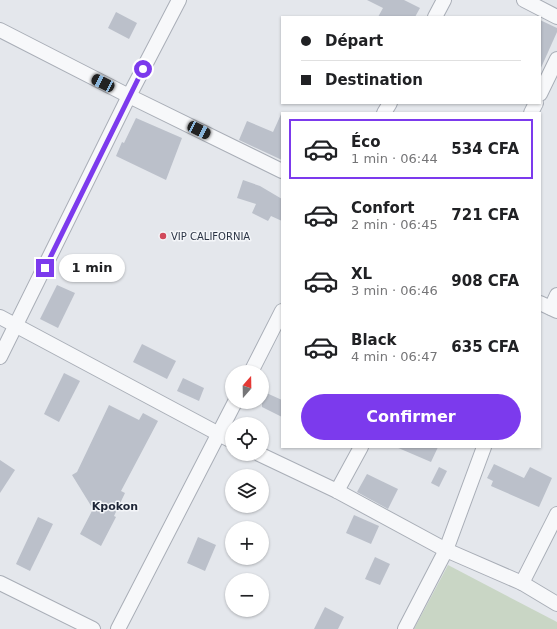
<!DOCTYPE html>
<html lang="fr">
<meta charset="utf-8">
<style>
:root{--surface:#fff;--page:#f2f2f2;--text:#202124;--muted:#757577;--line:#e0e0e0;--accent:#7c3aed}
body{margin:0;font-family:"DejaVu Sans",sans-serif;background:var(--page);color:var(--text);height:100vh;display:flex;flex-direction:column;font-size:15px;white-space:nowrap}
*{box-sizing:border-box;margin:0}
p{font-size:13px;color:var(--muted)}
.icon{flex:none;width:22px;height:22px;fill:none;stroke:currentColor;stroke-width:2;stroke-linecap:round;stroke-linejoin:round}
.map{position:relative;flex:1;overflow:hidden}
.panel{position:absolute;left:281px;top:112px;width:260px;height:336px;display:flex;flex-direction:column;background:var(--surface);border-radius:0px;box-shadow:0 1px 3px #0004}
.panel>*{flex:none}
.top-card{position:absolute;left:281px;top:16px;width:260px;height:88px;border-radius:0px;box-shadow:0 1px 3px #0004;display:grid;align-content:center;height:88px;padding:0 20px;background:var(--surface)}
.needle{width:26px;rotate:20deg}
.controls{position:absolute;left:225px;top:365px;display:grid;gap:8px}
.controls a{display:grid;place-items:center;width:44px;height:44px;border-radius:50%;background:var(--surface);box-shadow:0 1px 3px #0004;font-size:20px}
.end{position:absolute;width:18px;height:18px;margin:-9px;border:5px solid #7c3aed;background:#fff;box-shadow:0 0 0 2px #fff}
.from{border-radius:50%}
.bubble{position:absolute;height:28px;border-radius:14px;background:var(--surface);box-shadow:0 1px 3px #0004;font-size:13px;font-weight:700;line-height:28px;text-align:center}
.car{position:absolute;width:12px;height:24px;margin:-12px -6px;border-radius:5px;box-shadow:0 0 3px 1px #0007;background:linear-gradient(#222 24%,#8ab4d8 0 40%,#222 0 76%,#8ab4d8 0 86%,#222 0)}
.top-card b{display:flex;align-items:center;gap:14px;height:38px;font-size:15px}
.top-card b+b{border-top:1px solid var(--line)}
.top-card i{width:10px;height:10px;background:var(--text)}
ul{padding:7px 0 0;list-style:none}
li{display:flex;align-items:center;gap:12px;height:60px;margin:0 8px 6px;padding:0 12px;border:2px solid transparent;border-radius:0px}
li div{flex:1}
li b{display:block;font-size:15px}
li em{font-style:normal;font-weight:700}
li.active{border-color:var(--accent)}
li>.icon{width:36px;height:36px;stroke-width:1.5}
.primary-button{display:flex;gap:8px;margin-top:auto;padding:8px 20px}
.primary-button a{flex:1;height:46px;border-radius:24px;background:var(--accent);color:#fff;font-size:16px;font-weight:700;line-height:46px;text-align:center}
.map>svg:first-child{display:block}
</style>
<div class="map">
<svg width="557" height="629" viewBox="0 0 557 629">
<rect width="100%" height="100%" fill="#e4e7ec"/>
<polygon fill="#c9d6c5" points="448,565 557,622 557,629 414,629"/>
<g fill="#bbc0ca">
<polygon points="367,0 404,0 420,8 415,17 378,17 383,8"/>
<polygon points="116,12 137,23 129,39 108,28"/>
<polygon points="540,20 557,28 557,32 540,70"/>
<polygon points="282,112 282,160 239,140 247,121 273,132"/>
<polygon points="136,118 182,138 166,180 116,156 122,142 124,143"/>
<polygon points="243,180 260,186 282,199 282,221 271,216 268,221 252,213 256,204 237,198"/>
<polygon points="57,285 75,293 58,328 40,319"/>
<polygon points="142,344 176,361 167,379 133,362"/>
<polygon points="64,373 80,381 59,422 44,414"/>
<polygon points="183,378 204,388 199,401 177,391"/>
<polygon points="262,391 282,400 282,417 262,407"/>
<polygon points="109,405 139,420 143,413 158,421 121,491 125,493 114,516 116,517 101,546 80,534 93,509 72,475 77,472"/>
<polygon points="396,447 438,447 431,462"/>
<polygon points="0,460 15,470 0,493"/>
<polygon points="494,464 524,478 530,467 552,478 539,507 491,486 493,481 487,478"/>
<polygon points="439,467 447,471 439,487 431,483"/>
<polygon points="367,474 398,489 388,509 357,492"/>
<polygon points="354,515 379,526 371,544 346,533"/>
<polygon points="38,517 53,524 30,571 16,564"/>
<polygon points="198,537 216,545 205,571 187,563"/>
<polygon points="375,557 390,564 380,585 365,579"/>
<polygon points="325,607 344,617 338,629 314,629"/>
</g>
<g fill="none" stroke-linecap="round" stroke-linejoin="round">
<g stroke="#a9aeb7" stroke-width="16">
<g id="minor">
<polyline points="524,0 557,17"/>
<polyline points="435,17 444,0"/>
<polyline points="0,30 129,96 282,171"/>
<polyline points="540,94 557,59"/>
<polyline points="384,113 390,103"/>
<polyline points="531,113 536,103"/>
<polyline points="540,303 557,311"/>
<polyline points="551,308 557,295"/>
<polyline points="0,317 232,441"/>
<polyline points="0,357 129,96 179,0"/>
<polyline points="251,372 282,311"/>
<polyline points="259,454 337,491 446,550 522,583 557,604"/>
<polyline points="337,491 361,447"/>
<polyline points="0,583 93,629"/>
<polyline points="522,583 557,514"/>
<polyline points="118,629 235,402"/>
<polyline points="405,629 446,550 484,447"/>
</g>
</g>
<use href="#minor" stroke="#f7f8fa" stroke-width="14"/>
</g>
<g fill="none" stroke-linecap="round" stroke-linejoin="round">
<polyline stroke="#7c3aed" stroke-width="5" points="45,268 143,69"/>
</g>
<circle fill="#d1495b" stroke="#f4f6f9" stroke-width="1.5" cx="163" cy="236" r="4"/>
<g text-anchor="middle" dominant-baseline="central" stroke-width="3" stroke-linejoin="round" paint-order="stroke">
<g font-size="10" fill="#2b3445" stroke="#f4f6f9" text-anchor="start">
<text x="171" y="236">VIP CALIFORNIA</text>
</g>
<g font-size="11" font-weight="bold" fill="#1d2536" stroke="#f4f6f9">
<text x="115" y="506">Kpokon</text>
</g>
</g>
</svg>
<div class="controls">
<a><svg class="needle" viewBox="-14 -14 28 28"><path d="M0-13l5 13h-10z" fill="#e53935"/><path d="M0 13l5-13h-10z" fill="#757577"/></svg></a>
<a><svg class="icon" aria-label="locate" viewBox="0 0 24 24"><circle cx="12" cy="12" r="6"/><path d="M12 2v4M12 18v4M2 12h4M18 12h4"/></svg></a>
<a><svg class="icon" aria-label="layers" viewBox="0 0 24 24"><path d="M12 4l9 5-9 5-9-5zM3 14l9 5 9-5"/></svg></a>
<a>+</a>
<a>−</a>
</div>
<i class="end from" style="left:143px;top:69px"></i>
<i class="end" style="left:45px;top:268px"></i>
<div class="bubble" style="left:59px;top:254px;width:66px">1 min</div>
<i class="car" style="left:103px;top:83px;rotate:297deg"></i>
<i class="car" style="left:199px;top:130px;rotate:116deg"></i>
<div class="top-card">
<b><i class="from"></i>Départ</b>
<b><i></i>Destination</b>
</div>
<section class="panel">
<ul>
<li class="active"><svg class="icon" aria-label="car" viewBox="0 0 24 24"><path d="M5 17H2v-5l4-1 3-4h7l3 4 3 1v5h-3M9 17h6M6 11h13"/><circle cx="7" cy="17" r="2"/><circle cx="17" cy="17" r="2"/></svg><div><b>Éco</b><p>1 min · 06:44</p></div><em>534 CFA</em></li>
<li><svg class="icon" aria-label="car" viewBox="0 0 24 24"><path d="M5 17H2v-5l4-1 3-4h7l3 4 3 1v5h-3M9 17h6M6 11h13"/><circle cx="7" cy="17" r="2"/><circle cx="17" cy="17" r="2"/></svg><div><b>Confort</b><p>2 min · 06:45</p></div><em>721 CFA</em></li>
<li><svg class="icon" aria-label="car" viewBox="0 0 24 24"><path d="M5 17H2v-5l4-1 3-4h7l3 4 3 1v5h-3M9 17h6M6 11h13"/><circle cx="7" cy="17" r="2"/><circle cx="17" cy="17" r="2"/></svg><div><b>XL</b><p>3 min · 06:46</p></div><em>908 CFA</em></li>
<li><svg class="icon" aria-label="car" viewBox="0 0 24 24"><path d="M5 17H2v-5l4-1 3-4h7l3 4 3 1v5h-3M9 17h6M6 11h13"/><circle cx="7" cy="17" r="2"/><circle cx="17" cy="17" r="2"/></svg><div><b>Black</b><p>4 min · 06:47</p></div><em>635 CFA</em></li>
</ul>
<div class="primary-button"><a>Confirmer</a></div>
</section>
</div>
